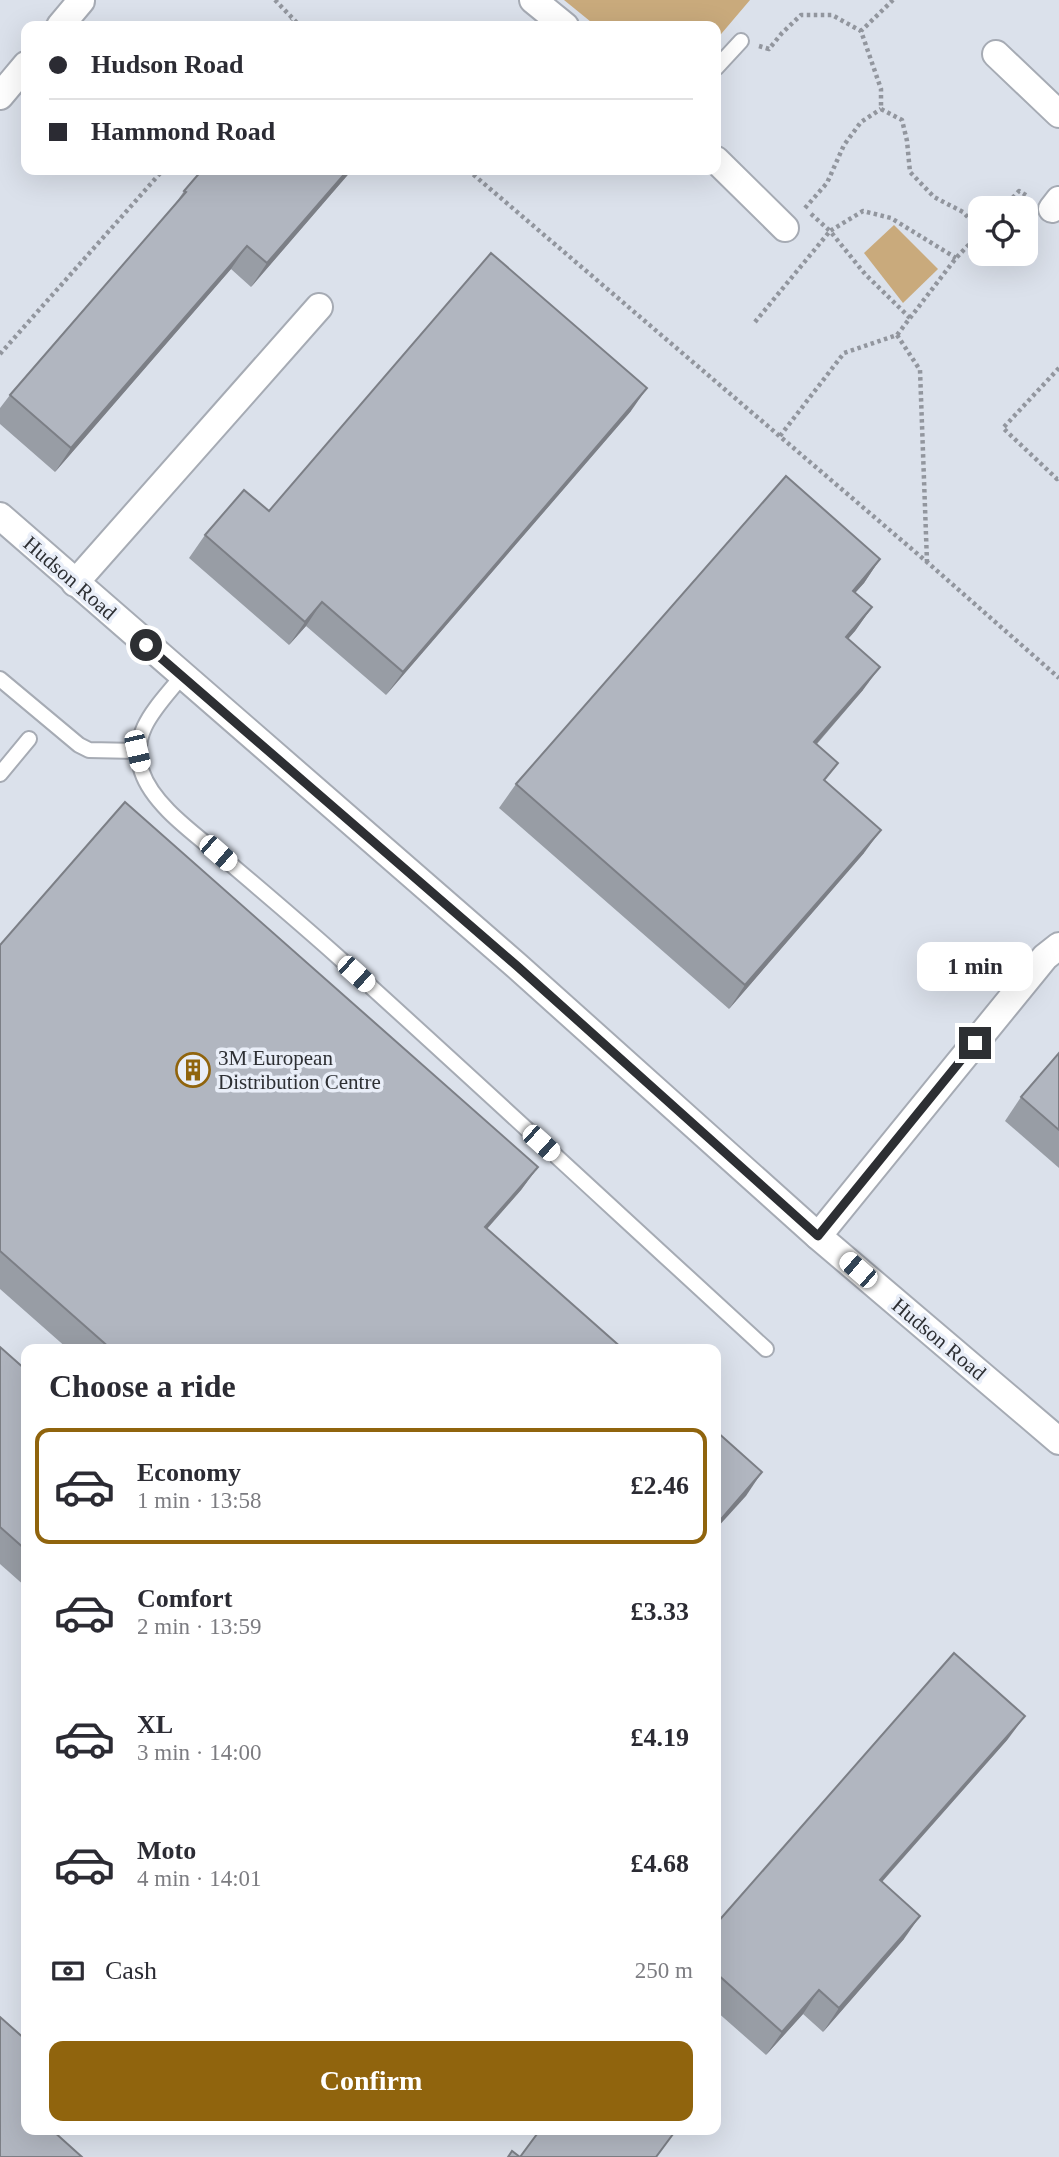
<!DOCTYPE html>
<meta charset="utf-8">
<style>
:root{--surface:#fff;--page:#f7f7f7;--text:#2b2b33;--muted:#7c7c81;--line:#e1e1e2;--accent:#90640d}
body{margin:0;font-family:"Times New Roman",serif;background:var(--page);color:var(--text);height:100vh;display:flex;flex-direction:column;font-size:26px;white-space:nowrap}
*{box-sizing:border-box;margin:0}
p{font-size:23px;color:var(--muted)}
.icon{flex:none;width:38px;height:38px;fill:none;stroke:currentColor;stroke-width:2;stroke-linecap:round;stroke-linejoin:round}
.map{position:relative;flex:1;overflow:hidden}
.side{position:absolute;left:21px;top:1344px;width:700px;height:791px;display:flex;flex-direction:column;background:var(--surface);border-radius:14px;box-shadow:0 7px 28px #0002}
.side>*{flex:none}
.top-card{position:absolute;left:21px;top:21px;width:700px;height:154px;border-radius:14px;box-shadow:0 7px 28px #0002;display:grid;align-content:center;height:154px;padding:0 28px;background:var(--surface)}
.controls{position:absolute;left:968px;top:196px;display:grid;gap:14px}
.controls a{display:grid;place-items:center;width:70px;height:70px;border-radius:14px;background:var(--surface);box-shadow:0 7px 28px #0002;font-size:35px}
.end{position:absolute;width:32px;height:32px;margin:-16px;border:9px solid #2d2f33;background:#fff;box-shadow:0 0 0 4px #fff}
.from{border-radius:50%}
.bubble{position:absolute;height:49px;border-radius:14px;background:var(--surface);box-shadow:0 7px 28px #0002;font-size:23px;font-weight:700;line-height:49px;text-align:center}
.car{position:absolute;width:21px;height:42px;margin:-21px -10px;border-radius:9px;box-shadow:0 0 5px 2px #0007;background:linear-gradient(#fff 24%,#345 0 40%,#fff 0 76%,#345 0 86%,#fff 0)}
.top-card b{display:flex;align-items:center;gap:24px;height:66px;font-size:26px}
.top-card b+b{border-top:2px solid var(--line)}
.top-card i{width:18px;height:18px;background:var(--text)}
ul{padding:0;list-style:none}
li{display:flex;align-items:center;gap:21px;height:116px;margin:0 14px 10px;padding:0 14px;border:4px solid transparent;border-radius:14px}
li div{flex:1}
li b{display:block;font-size:26px}
li em{font-style:normal;font-weight:700}
li.current{border-color:var(--accent)}
li>.icon{width:63px;height:63px;stroke-width:1.5}
h2{padding:0 28px;font-size:32px;line-height:84px}
.pay{display:flex;align-items:center;gap:18px;height:77px;padding:0 28px;font-size:26px}
.pay p{margin-inline-start:auto}
.cta{display:flex;gap:14px;margin-top:auto;padding:14px 28px}
.cta a{flex:1;height:80px;border-radius:14px;background:var(--accent);color:#fff;font-size:28px;font-weight:700;line-height:80px;text-align:center}
.map>svg:first-child{display:block}
</style>
<div class="map">
<svg width="1059" height="2157" viewBox="0 0 1059 2157">
<rect width="100%" height="100%" fill="#dbe1eb"/>
<g fill="#c9aa7c">
<polygon points="564,0 750,0 716,40 716,26 596,26"/>
<polygon points="894,225 938,269 903,303 864,253"/>
</g>
<g fill="none" stroke-linecap="round" stroke-linejoin="round">
<g stroke="#a6abb4" stroke-width="18">
<g id="service">
<polyline points="716,68 741,41"/>
<path d="M182,676C159,705 128,732 142,772C153,805 195,834 221,856C260,889 299,922 337,956C481,1086 623,1218 766,1349"/>
<polyline points="0,679 79,745 89,750 137,751"/>
<polyline points="0,774 29,739"/>
</g>
</g>
<g stroke="#a6abb4" stroke-width="30">
<g id="minor">
<polyline points="533,0 565,26"/>
<polyline points="60,26 81,1"/>
<polyline points="996,54 1059,114"/>
<polyline points="0,96 26,65"/>
<polyline points="716,160 785,228"/>
<polyline points="1052,209 1059,200"/>
<polyline points="0,516 517,966 818,1236 1059,1441"/>
<polyline points="75,583 319,307"/>
<polyline points="818,1236 1045,957 1059,946"/>
</g>
</g>
<g stroke="#92969e" stroke-width="4.5" stroke-dasharray="3.5 3.5" stroke-linecap="butt">
<polyline points="275,0 300,26"/>
<polyline points="893,0 861,31 881,89 881,109 902,120 907,141 910,172 934,197 963,212 980,230"/>
<polyline points="287,26 292,20"/>
<polyline points="759,46 769,49 782,33 801,15 832,15 861,31"/>
<polyline points="468,170 927,562 1059,678"/>
<polyline points="805,208 827,183 844,145 861,122 881,109"/>
<polyline points="1003,208 1019,191 1029,197"/>
<polyline points="910,318 865,274 830,231 863,211 891,218 956,258"/>
<polyline points="755,322 830,231 810,213"/>
<polyline points="897,335 920,370 927,562"/>
<polyline points="0,354 163,170"/>
<polyline points="1059,368 1003,428 1057,479 1059,478"/>
<polyline points="780,436 844,353 897,335 956,258 980,233"/>
</g>
<use href="#service" stroke="#fff" stroke-width="14"/>
<use href="#minor" stroke="#fff" stroke-width="26"/>
</g>
<g fill="#989da5">
<polygon points="352,170 251,287 231,269 55,472 0,424 0,408 10,395 172,209 184,191"/>
<polygon points="631,411 386,695 306,626 289,645 189,558 205,535 269,511"/>
<polygon points="880,559 864,583 855,593 872,607 855,631 848,639 863,690 817,744 825,781 864,853 729,1009 499,808 516,784"/>
<polygon points="0,945 538,1167 521,1190 487,1229 623,1349 68,1349 0,1289"/>
<polygon points="1059,1053 1059,1168 1005,1121 1021,1097"/>
<polygon points="0,1347 26,1370 26,1587 0,1564"/>
<polygon points="1008,1739 882,1882 904,1939 823,2032 803,2014 766,2055 716,2011 716,1924"/>
</g>
<g fill="#7c7f86">
<polygon points="348,170 352,170 251,287 267,263"/>
<polygon points="247,246 231,269 55,472 71,448"/>
<polygon points="647,388 631,411 386,695 403,672"/>
<polygon points="880,559 864,583 836,614 853,591"/>
<polygon points="322,602 306,626 289,645 305,622"/>
<polygon points="872,607 855,631 829,660 846,637"/>
<polygon points="880,667 863,690 798,765 814,742"/>
<polygon points="881,830 864,853 729,1009 745,985"/>
<polygon points="538,1167 521,1190 468,1250 485,1227"/>
<polygon points="762,1472 746,1496 716,1529 716,1525"/>
<polygon points="1025,1716 1008,1739 863,1903 880,1880"/>
<polygon points="920,1916 904,1939 823,2032 839,2008"/>
<polygon points="819,1990 803,2014 766,2055 782,2032"/>
</g>
<g fill="#b1b6c0" stroke="#7c7f86" stroke-width="2">
<polygon points="202,170 348,170 267,263 247,246 71,448 10,395 186,192 184,191"/>
<polygon points="491,253 647,388 403,672 322,602 305,622 205,535 244,490 269,511"/>
<polygon points="786,476 880,559 853,591 872,607 846,637 880,667 814,742 838,763 824,780 881,830 745,985 516,784"/>
<polygon points="125,802 538,1167 485,1227 623,1349 111,1349 0,1251 0,945"/>
<polygon points="1059,1053 1059,1130 1021,1097"/>
<polygon points="0,1347 26,1370 26,1550 0,1527"/>
<polygon points="716,1431 762,1472 716,1525"/>
<polygon points="954,1653 1025,1716 880,1880 920,1916 839,2008 819,1990 782,2032 716,1973 716,1924"/>
<polygon points="0,2017 26,2040 26,2130 52,2130 82,2157 0,2157"/>
<polygon points="540,2130 676,2130 656,2157 508,2157 512,2151 520,2157"/>
</g>
<g fill="none" stroke-linecap="round" stroke-linejoin="round">
<polyline stroke="#2d2f33" stroke-width="9" points="146,645 517,966 818,1236 975,1043"/>
</g>
<defs>
<g id="building-ring" transform="scale(1.75)"><circle r="9.5" fill="#e9eef8" stroke="#90640d" stroke-width="1.5"/><path d="M-4-6H4V6H1V3H-1V6H-4ZM-2.5-4.3h1.7v1.8h-1.7ZM.8-4.3h1.7v1.8H.8ZM-2.5-1h1.7V.8h-1.7ZM.8-1h1.7V.8H.8Z" fill="#90640d"/></g>
</defs>
<g fill-rule="evenodd">
<use href="#building-ring" x="193" y="1070"/>
</g>
<g text-anchor="middle" dominant-baseline="central" stroke-width="7" stroke-linejoin="round" paint-order="stroke">
<g font-size="21" fill="#2d2f33" stroke="#e9eef8">
<text transform="translate(70 578) rotate(41)">Hudson Road</text>
<text transform="translate(939 1339) rotate(40)">Hudson Road</text>
</g>
<g font-size="21" fill="#2d2f33" stroke="#e9eef8" text-anchor="start">
<text x="218" y="1058">3M European<tspan x="218" dy="24">Distribution Centre</tspan></text>
</g>
</g>
</svg>
<div class="controls">
<a><svg class="icon" aria-label="locate" viewBox="0 0 24 24"><circle cx="12" cy="12" r="6"/><path d="M12 2v4M12 18v4M2 12h4M18 12h4"/></svg></a>
</div>
<i class="end from" style="left:146px;top:645px"></i>
<i class="end" style="left:975px;top:1043px"></i>
<div class="bubble" style="left:917px;top:942px;width:116px">1 min</div>
<i class="car" style="left:137px;top:751px;rotate:167deg"></i>
<i class="car" style="left:218px;top:853px;rotate:131deg"></i>
<i class="car" style="left:356px;top:974px;rotate:132deg"></i>
<i class="car" style="left:541px;top:1143px;rotate:132deg"></i>
<i class="car" style="left:858px;top:1270px;rotate:311deg"></i>
<div class="top-card">
<b><i class="from"></i>Hudson Road</b>
<b><i></i>Hammond Road</b>
</div>
<section class="side">
<h2>Choose a ride</h2>
<ul>
<li class="current"><svg class="icon" aria-label="car" viewBox="0 0 24 24"><path d="M5 17H2v-5l4-1 3-4h7l3 4 3 1v5h-3M9 17h6M6 11h13"/><circle cx="7" cy="17" r="2"/><circle cx="17" cy="17" r="2"/></svg><div><b>Economy</b><p>1 min · 13:58</p></div><em>£2.46</em></li>
<li><svg class="icon" aria-label="car" viewBox="0 0 24 24"><path d="M5 17H2v-5l4-1 3-4h7l3 4 3 1v5h-3M9 17h6M6 11h13"/><circle cx="7" cy="17" r="2"/><circle cx="17" cy="17" r="2"/></svg><div><b>Comfort</b><p>2 min · 13:59</p></div><em>£3.33</em></li>
<li><svg class="icon" aria-label="car" viewBox="0 0 24 24"><path d="M5 17H2v-5l4-1 3-4h7l3 4 3 1v5h-3M9 17h6M6 11h13"/><circle cx="7" cy="17" r="2"/><circle cx="17" cy="17" r="2"/></svg><div><b>XL</b><p>3 min · 14:00</p></div><em>£4.19</em></li>
<li><svg class="icon" aria-label="car" viewBox="0 0 24 24"><path d="M5 17H2v-5l4-1 3-4h7l3 4 3 1v5h-3M9 17h6M6 11h13"/><circle cx="7" cy="17" r="2"/><circle cx="17" cy="17" r="2"/></svg><div><b>Moto</b><p>4 min · 14:01</p></div><em>£4.68</em></li>
</ul>
<div class="pay"><svg class="icon" aria-label="cash" viewBox="0 0 24 24"><path d="M3 7h18v10H3z"/><circle cx="12" cy="12" r="2"/></svg>Cash<p>250 m</p></div>
<div class="cta"><a>Confirm</a></div>
</section>
</div>
